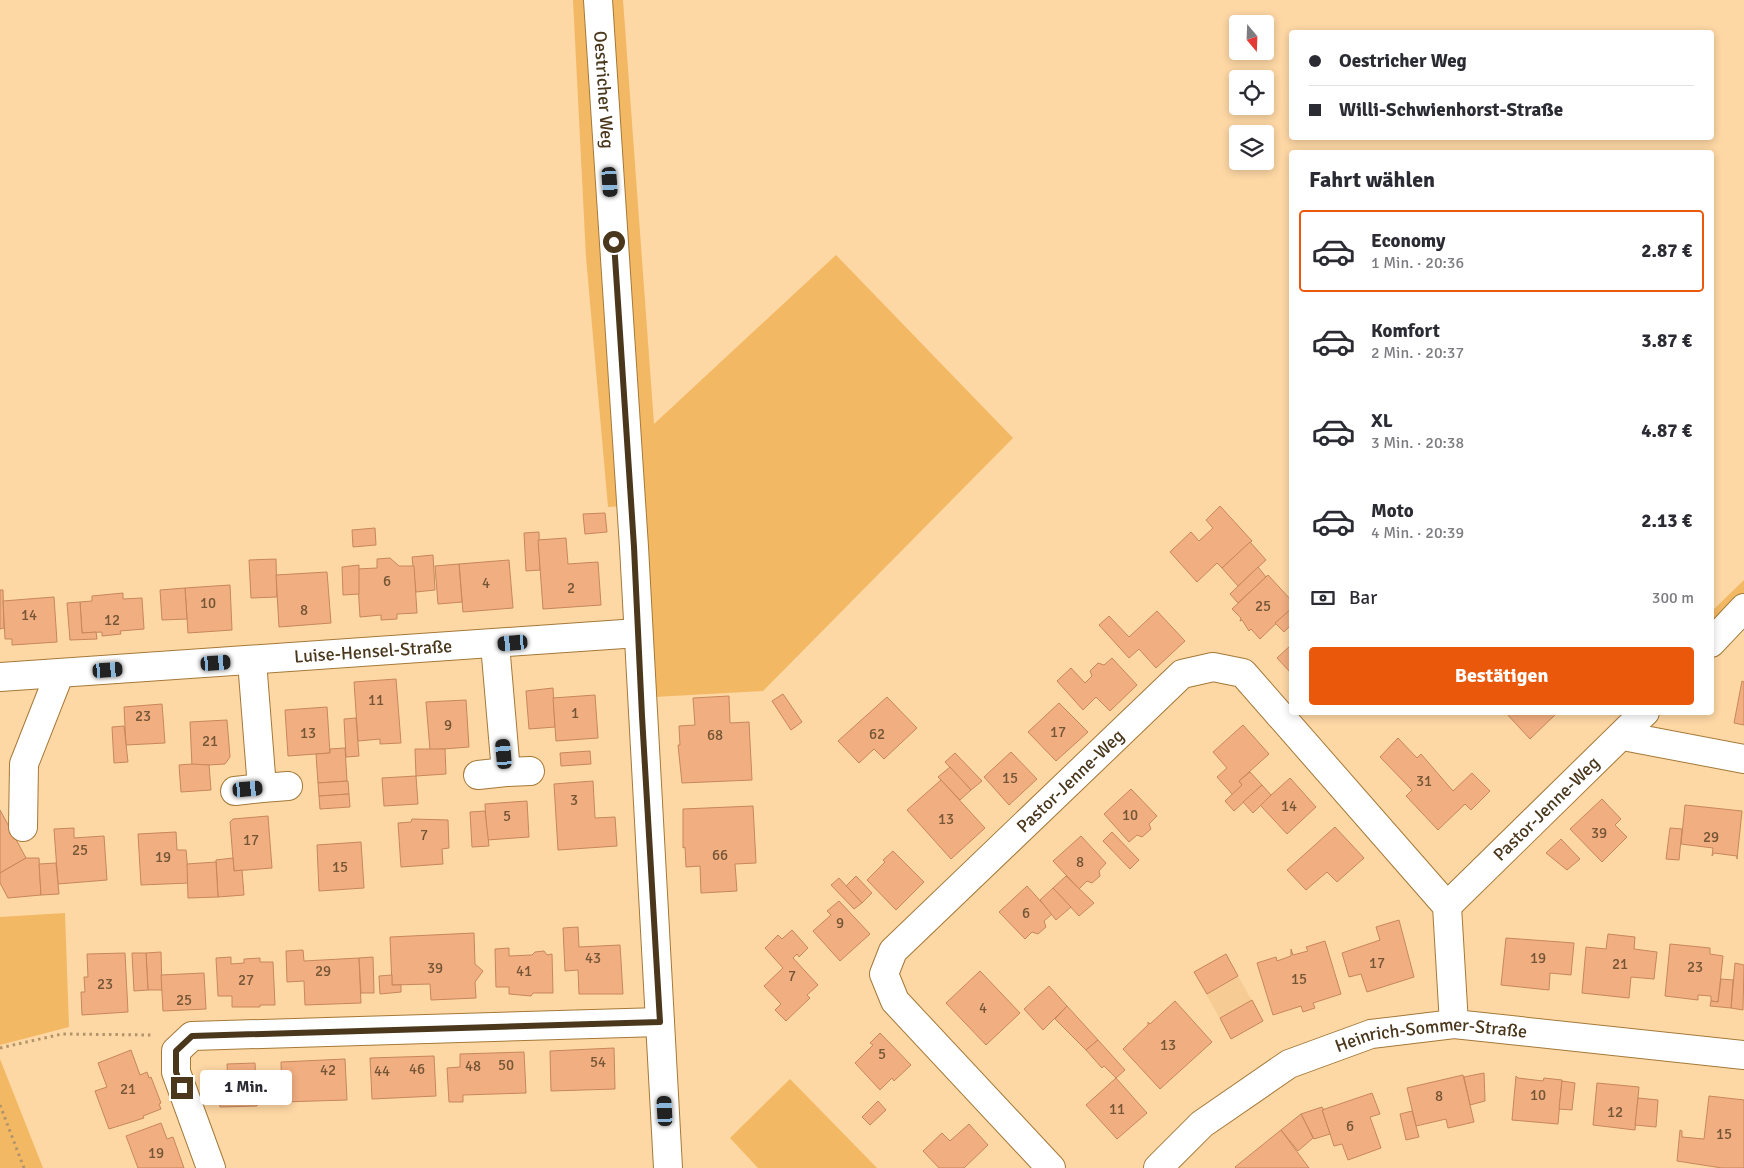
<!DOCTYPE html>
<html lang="de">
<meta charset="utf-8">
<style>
:root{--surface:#fff;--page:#f7f7f7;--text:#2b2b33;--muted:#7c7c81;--line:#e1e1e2;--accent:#ea580c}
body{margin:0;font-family:Signika,sans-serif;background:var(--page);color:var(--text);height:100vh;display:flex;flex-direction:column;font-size:19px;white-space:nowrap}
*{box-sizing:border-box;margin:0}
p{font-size:16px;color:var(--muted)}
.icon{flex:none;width:28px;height:28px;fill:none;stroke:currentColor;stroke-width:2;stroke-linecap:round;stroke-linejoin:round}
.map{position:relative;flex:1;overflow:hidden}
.side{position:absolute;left:1289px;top:150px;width:425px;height:565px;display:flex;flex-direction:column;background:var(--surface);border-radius:5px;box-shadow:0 2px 8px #0003}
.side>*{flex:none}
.top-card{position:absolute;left:1289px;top:30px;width:425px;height:110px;border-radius:5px;box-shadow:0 2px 8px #0003;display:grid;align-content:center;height:110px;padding:0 20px;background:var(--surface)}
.needle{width:32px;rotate:161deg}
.tools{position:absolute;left:1229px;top:15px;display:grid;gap:10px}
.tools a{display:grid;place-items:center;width:45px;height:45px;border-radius:5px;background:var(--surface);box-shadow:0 2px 8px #0003;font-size:25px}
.end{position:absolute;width:22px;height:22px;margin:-11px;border:6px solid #4a371c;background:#fff;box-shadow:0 0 0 2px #fff}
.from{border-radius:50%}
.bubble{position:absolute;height:35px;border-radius:5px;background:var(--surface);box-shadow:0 2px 8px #0003;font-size:16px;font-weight:800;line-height:35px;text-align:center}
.car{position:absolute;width:15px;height:30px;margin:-15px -8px;border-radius:6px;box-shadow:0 0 4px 1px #0007;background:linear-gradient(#222 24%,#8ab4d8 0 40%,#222 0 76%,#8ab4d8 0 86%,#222 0)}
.top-card b{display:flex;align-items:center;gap:18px;height:48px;font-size:19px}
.top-card b+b{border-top:1px solid var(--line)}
.top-card i{width:12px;height:12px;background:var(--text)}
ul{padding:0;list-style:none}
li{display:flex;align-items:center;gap:15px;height:82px;margin:0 10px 8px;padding:0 10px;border:2px solid transparent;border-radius:5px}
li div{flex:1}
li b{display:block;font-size:19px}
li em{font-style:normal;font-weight:800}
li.on{border-color:var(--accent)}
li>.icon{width:45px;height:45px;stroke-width:1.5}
h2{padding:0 20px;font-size:22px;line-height:60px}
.pay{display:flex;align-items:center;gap:12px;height:55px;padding:0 20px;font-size:19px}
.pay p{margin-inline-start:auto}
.cta{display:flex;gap:10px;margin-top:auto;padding:10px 20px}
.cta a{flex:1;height:58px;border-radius:5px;background:var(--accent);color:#fff;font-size:20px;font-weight:800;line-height:58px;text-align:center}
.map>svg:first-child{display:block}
</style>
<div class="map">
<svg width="1744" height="1168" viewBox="0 0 1744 1168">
<rect width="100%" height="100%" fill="#fdd7a4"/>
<polygon fill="#f6cc94" points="1226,954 1263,1021 1231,1039 1194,972"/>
<g fill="#f3b863">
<polygon points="573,0 591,0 624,506 608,507 586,257"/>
<polygon points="607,0 623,0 654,424 836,255 1013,438 763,691 654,697"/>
<polygon points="1744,580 1744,599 1711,631 1711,612"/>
<polygon points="65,913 69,1027 0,1045 0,917"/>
<polygon points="0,1059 43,1168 0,1168"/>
<polygon points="790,1079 877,1168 758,1168 730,1138"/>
</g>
<g fill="#f1ae81" stroke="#c7875b">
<polygon points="1220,506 1252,541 1222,568 1217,563 1197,582 1170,552 1191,532 1199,541 1213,528 1206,520"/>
<polygon points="605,513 607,532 585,534 583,514"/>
<polygon points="375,528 376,545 353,547 352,530"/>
<polygon points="539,532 540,570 526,571 524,533"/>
<polygon points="566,538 568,564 598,562 601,605 543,609 538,540"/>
<polygon points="1250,542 1266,560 1238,586 1222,568"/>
<polygon points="433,555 435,590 416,592 412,557"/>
<polygon points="390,558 399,566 414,566 417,613 397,614 397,619 381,620 381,615 360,617 357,569 377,568 377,559"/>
<polygon points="276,559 277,597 251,598 249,560"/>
<polygon points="509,560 513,608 463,612 459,564"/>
<polygon points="459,564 462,602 438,604 435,566"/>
<polygon points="359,565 359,594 343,595 342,567"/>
<polygon points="1258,567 1266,577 1238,603 1230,594"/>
<polygon points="327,572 331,623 279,627 276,575"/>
<polygon points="1268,575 1291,600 1291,609 1260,639 1251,629 1249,631 1242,620 1240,621 1241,618 1232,609"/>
<polygon points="230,585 232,630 188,633 185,588"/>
<polygon points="185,588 187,619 162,620 160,590"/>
<polygon points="0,590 3,590 4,628 0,629"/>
<polygon points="123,593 123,599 142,598 144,629 120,631 121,634 102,636 102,632 82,633 80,602 92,601 92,596"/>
<polygon points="54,597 57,642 12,645 12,639 5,639 3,601"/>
<polygon points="80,602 82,633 96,632 97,639 70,640 67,603"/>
<polygon points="1291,609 1291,625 1284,632 1275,623"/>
<polygon points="1157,611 1185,641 1156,668 1139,649 1129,658 1099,625 1109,616 1129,637"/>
<polygon points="1291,645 1291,673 1277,658"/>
<polygon points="1112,658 1137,685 1110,711 1096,697 1083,710 1057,681 1071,668 1085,683 1092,676 1090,671 1098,663 1104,665"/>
<polygon points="396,679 401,743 380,744 380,739 358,741 354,682"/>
<polygon points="1742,681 1744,682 1744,725 1734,723"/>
<polygon points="553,688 555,727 529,729 526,691"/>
<polygon points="783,694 802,722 791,730 772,701"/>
<polygon points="595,695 598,738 556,741 553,698"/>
<polygon points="729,696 730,723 749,722 752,780 682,783 678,745 680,745 679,726 695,725 693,698"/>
<polygon points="887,697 917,728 884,759 874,749 859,763 838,741"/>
<polygon points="466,700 469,747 430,750 426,702"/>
<polygon points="1059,703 1088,732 1056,761 1028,732"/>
<polygon points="162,704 165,743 126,745 124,707"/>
<polygon points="327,707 330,753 288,756 285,710"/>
<polygon points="1505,712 1557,712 1557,713 1530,739"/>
<polygon points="356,718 359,756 346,757 344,719"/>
<polygon points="227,720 230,757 225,764 192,766 190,722"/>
<polygon points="1243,725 1269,754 1239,781 1242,785 1233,795 1217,777 1227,768 1213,752"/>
<polygon points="124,726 128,762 114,763 112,727"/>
<polygon points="1398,738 1417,758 1421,754 1453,791 1472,773 1490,791 1471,810 1465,804 1438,830 1406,796 1412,790 1380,757"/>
<polygon points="345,748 347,781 318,783 316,754 330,753 330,749"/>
<polygon points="415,749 445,749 446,774 416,776"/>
<polygon points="590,751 591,764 561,766 560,753"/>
<polygon points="1011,752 1037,779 1009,805 984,777"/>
<polygon points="955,753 982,781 971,790 945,762"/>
<polygon points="192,764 209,765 211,790 181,792 179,765"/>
<polygon points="950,767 971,790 960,800 938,777"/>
<polygon points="1250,772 1262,785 1234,811 1225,801 1242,785 1239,781"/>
<polygon points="416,776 418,804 384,806 382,778"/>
<polygon points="1290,778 1316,807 1287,834 1260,805"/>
<polygon points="941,780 985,828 951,859 907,810"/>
<polygon points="348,781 349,794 319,796 318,783"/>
<polygon points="593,781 595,818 615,817 617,846 558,850 554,784"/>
<polygon points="1262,785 1271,795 1253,813 1243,802"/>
<polygon points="1131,789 1157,816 1149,824 1151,829 1142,837 1137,835 1129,842 1104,814"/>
<polygon points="349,794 350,807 320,809 319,796"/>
<polygon points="1602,799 1621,819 1615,825 1627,837 1602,862 1570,829"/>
<polygon points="527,801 529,837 487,840 485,804"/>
<polygon points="1685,805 1742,811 1737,859 1737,856 1714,853 1712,856 1713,848 1681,844"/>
<polygon points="753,806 756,863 735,864 737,891 701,893 700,866 686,867 685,847 683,848 683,809"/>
<polygon points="0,810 26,858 0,873"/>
<polygon points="485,811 489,846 472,847 470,812"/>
<polygon points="268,816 272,868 234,871 230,822 233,819"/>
<polygon points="412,819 448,820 449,848 442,849 443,864 401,867 398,823 411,822"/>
<polygon points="1335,827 1364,858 1337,882 1327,872 1306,890 1287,870"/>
<polygon points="74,828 74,838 104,836 107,880 58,884 54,829"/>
<polygon points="1670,828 1682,829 1679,860 1666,859"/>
<polygon points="176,832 177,850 186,850 189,883 141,885 138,834"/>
<polygon points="1112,832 1139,860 1130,869 1103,841"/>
<polygon points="1081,836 1106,863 1099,871 1100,876 1092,883 1087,881 1079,889 1053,861"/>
<polygon points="1561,839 1580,859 1567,870 1546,853"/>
<polygon points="361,842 364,888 319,891 317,845"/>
<polygon points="893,851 924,882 896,910 867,880 885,862 883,860"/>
<polygon points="26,858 39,858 41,895 8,898 0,883 0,873"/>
<polygon points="233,858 234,871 242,870 244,895 218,897 216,860"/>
<polygon points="216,862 218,897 188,898 187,864"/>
<polygon points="56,863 59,894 41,895 39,864"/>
<polygon points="856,876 872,893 862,903 846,886"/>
<polygon points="1066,876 1094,903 1079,916 1053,888"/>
<polygon points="839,878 862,903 854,909 831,885"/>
<polygon points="1027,886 1052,914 1044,921 1046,927 1038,934 1032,932 1025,939 999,912"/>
<polygon points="1053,888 1071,907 1056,920 1040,900"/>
<polygon points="839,901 870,934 840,961 813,931 831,915 827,911"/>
<polygon points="1399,920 1414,977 1367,992 1361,974 1349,977 1342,953 1380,940 1376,927"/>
<polygon points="578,927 579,947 620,945 623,994 579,994 578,970 565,971 563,928"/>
<polygon points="792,930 808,948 799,957 797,954 793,958 818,985 807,995 810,998 786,1021 775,1010 781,1004 764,986 783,968 765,948 778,935 782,939"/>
<polygon points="474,933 475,964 483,971 475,982 476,998 431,1000 430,984 392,985 390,937"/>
<polygon points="1608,934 1635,937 1634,949 1657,952 1654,979 1631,977 1629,998 1582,993 1586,947 1606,949"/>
<polygon points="1506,938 1574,943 1571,975 1550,973 1549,990 1501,985"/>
<polygon points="1325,941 1341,994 1313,1003 1315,1008 1303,1012 1301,1006 1273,1015 1257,963 1276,957 1277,961 1291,956 1291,949 1293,955 1308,951 1306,947"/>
<polygon points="1670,944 1710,948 1710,954 1723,956 1718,1002 1711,1001 1711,996 1698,995 1698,1000 1665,996"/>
<polygon points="509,948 509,956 532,955 535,952 544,951 547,955 552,954 553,993 533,993 531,996 509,994 509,987 496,987 495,949"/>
<polygon points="303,950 304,961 359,958 361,1003 305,1005 304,981 287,982 286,951"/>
<polygon points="161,952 162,990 148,990 146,953"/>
<polygon points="125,953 128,1012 82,1015 81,992 85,992 84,977 88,977 87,954"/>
<polygon points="132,953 146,953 148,990 134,991"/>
<polygon points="1226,954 1238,976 1207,994 1194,972"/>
<polygon points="231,957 231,964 244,963 244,959 260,958 260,962 273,962 275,1005 260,1005 260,1007 232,1007 232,996 218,996 216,958"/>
<polygon points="373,957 374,993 361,993 359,958"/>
<polygon points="1735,963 1744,965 1743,1010 1731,1008"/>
<polygon points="980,971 1020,1013 986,1045 946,1003"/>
<polygon points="204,973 206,1009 163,1011 161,975"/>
<polygon points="392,975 392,985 401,985 401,992 380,994 379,976"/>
<polygon points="1721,979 1733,980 1731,1008 1710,1006 1711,1001 1718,1002"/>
<polygon points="1049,986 1067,1006 1043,1030 1024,1009"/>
<polygon points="1252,1000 1263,1021 1231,1039 1220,1018"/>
<polygon points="1175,1001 1212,1042 1160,1089 1123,1049 1148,1025 1148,1022 1150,1024"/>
<polygon points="1067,1006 1098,1040 1086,1050 1055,1019"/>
<polygon points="880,1033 911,1065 894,1081 892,1078 880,1090 855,1063 873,1045 870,1043"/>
<polygon points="1098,1040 1125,1070 1116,1078 1104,1066 1102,1068 1086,1050"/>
<polygon points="614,1048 615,1089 551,1091 550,1051"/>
<polygon points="131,1050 140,1075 147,1072 149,1078 151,1077 161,1103 159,1104 161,1109 143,1116 144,1118 109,1129 95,1091 107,1087 98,1063"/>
<polygon points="524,1052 526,1093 463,1095 463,1102 449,1102 447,1068 460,1067 460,1054"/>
<polygon points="434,1056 436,1096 372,1099 370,1058"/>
<polygon points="345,1059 347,1100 282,1102 281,1062"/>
<polygon points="255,1063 257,1106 220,1107 219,1082 228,1081 227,1064"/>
<polygon points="1484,1073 1485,1101 1470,1105 1464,1077"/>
<polygon points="1463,1075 1474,1122 1448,1128 1446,1119 1416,1126 1407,1088"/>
<polygon points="1516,1076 1518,1078 1543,1081 1544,1078 1562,1080 1558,1124 1512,1120"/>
<polygon points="1116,1078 1147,1113 1117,1139 1086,1105"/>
<polygon points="1562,1081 1575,1083 1572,1110 1559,1109"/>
<polygon points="1597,1083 1639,1087 1635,1130 1593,1125"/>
<polygon points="1372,1093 1380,1114 1370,1117 1381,1148 1348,1160 1342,1144 1334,1146 1322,1110"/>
<polygon points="1709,1096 1744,1100 1744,1168 1722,1168 1677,1161 1680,1130 1682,1131 1682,1137 1704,1139"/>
<polygon points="1638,1098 1658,1100 1656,1127 1635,1125"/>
<polygon points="878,1101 886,1110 870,1125 862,1117"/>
<polygon points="1322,1107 1324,1110 1322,1110 1330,1134 1314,1139 1301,1114"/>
<polygon points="1412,1111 1419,1137 1406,1140 1400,1114"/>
<polygon points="1301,1114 1313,1138 1298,1151 1281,1130"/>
<polygon points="161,1123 167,1139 173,1137 184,1168 138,1168 126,1136"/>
<polygon points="969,1124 988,1145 964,1168 939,1168 923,1151 942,1133 950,1141"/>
<polygon points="1281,1130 1309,1168 1236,1168 1235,1167"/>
</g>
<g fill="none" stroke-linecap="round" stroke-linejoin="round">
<g stroke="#a57938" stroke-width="30">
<g id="minor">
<path id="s1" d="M598,0L634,547L668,1168"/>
<polyline points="1711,643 1744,608"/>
<polyline points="495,644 506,772 530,771"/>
<polyline points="252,661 262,788 288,786"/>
<path id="s2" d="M0,677L638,633"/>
<polyline points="1623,736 1744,759"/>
<polyline points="478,775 506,772"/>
<polyline points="235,791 262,788"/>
<polyline points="23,827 24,764 59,675"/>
<path id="s3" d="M1447,906L1645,712"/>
<polyline points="211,1168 176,1072 176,1051 192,1036 660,1022"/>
<path id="s4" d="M1051,1168L895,1001L884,974L893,951L1182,674L1213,667L1243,673L1447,906L1454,1024"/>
<path id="s5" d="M1158,1168L1202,1124L1289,1064L1371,1034L1454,1024L1744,1055"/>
</g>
</g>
<g stroke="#b2946b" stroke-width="3" stroke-dasharray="2.5 4" stroke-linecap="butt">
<polyline points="0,1048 62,1034 152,1035"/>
<polyline points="0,1105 24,1168"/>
</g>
<use href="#minor" stroke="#fff" stroke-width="28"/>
</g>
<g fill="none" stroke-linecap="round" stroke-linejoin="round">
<polyline stroke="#4a371c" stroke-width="6" points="182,1088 176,1072 176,1051 192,1036 660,1022 642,716 634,547 614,242"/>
</g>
<g text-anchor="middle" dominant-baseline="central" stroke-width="4" stroke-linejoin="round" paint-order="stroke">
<g font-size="15" fill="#745535">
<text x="387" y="581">6</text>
<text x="486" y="583">4</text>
<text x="571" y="588">2</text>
<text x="208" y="603">10</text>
<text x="1263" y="606">25</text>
<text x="304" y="610">8</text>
<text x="29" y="615">14</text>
<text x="112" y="620">12</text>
<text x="376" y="700">11</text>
<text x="575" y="713">1</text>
<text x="143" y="716">23</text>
<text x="448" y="725">9</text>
<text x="1058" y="732">17</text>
<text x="308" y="733">13</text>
<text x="877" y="734">62</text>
<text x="715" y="735">68</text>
<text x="210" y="741">21</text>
<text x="1010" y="778">15</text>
<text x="1424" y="781">31</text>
<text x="574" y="800">3</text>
<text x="1289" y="806">14</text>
<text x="1130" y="815">10</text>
<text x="507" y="816">5</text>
<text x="946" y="819">13</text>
<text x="1599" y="833">39</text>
<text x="424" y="835">7</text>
<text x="1711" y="837">29</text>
<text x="251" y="840">17</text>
<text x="80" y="850">25</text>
<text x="720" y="855">66</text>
<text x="163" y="857">19</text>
<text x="1080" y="862">8</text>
<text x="340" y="867">15</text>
<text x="1026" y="913">6</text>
<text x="840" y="923">9</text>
<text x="593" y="958">43</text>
<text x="1538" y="958">19</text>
<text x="1377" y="963">17</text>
<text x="1620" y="964">21</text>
<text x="1695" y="967">23</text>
<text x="435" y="968">39</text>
<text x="323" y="971">29</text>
<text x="524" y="971">41</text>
<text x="792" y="976">7</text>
<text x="1299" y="979">15</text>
<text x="246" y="980">27</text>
<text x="105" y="984">23</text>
<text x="184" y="1000">25</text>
<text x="983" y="1008">4</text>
<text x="1168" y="1045">13</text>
<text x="882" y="1054">5</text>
<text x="598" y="1062">54</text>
<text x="506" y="1065">50</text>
<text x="473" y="1066">48</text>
<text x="417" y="1069">46</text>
<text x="328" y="1070">42</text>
<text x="382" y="1071">44</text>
<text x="128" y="1089">21</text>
<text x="1538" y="1095">10</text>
<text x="1439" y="1096">8</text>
<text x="1117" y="1109">11</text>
<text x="1615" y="1112">12</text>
<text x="1350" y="1126">6</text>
<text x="1724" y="1134">15</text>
<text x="156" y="1153">19</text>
</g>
<g font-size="18" fill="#4a371c" stroke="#fdd7a4">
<text stroke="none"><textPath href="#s1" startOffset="90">Oestricher Weg</textPath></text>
<text stroke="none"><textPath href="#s2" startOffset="374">Luise-Hensel-Straße</textPath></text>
<text stroke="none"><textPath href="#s4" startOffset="528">Pastor-Jenne-Weg</textPath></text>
<text stroke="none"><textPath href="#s3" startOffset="139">Pastor-Jenne-Weg</textPath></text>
<text stroke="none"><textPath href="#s5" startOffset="315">Heinrich-Sommer-Straße</textPath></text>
</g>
</g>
</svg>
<div class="tools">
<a><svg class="needle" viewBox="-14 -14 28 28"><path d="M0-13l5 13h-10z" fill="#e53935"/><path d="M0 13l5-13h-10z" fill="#7c7c81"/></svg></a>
<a><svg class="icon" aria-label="locate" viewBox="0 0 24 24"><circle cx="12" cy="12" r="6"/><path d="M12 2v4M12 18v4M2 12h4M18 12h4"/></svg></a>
<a><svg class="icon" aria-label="layers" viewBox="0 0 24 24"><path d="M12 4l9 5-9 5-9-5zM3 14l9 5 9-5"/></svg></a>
</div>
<i class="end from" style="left:614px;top:242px"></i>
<i class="end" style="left:182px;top:1088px"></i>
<div class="bubble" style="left:200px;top:1070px;width:92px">1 Min.</div>
<i class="car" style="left:610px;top:182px;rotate:176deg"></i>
<i class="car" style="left:513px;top:643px;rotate:265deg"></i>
<i class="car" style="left:216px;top:663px;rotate:86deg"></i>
<i class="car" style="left:108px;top:670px;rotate:86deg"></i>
<i class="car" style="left:504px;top:754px;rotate:355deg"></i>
<i class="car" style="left:248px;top:789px;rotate:85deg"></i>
<i class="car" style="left:665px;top:1111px;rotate:357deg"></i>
<div class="top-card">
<b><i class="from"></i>Oestricher Weg</b>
<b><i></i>Willi-Schwienhorst-Straße</b>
</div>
<section class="side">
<h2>Fahrt wählen</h2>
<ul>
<li class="on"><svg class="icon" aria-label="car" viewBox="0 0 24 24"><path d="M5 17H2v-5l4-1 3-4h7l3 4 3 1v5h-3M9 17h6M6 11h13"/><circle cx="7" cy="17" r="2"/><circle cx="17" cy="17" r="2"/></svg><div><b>Economy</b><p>1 Min. · 20:36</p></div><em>2.87 €</em></li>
<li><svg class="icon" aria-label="car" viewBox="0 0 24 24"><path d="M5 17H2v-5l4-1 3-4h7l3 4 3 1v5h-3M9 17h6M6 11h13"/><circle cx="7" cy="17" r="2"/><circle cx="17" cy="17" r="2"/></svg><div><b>Komfort</b><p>2 Min. · 20:37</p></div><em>3.87 €</em></li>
<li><svg class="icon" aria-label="car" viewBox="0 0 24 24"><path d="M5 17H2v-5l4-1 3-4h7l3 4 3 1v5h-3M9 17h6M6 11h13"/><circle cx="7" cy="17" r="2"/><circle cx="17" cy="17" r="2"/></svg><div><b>XL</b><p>3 Min. · 20:38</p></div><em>4.87 €</em></li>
<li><svg class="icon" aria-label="car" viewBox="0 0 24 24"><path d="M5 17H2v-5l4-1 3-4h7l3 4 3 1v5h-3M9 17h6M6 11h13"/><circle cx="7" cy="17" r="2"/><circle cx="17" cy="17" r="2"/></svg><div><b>Moto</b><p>4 Min. · 20:39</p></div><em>2.13 €</em></li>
</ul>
<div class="pay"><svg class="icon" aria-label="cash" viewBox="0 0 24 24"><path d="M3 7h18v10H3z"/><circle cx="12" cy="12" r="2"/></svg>Bar<p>300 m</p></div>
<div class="cta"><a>Bestätigen</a></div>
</section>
</div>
